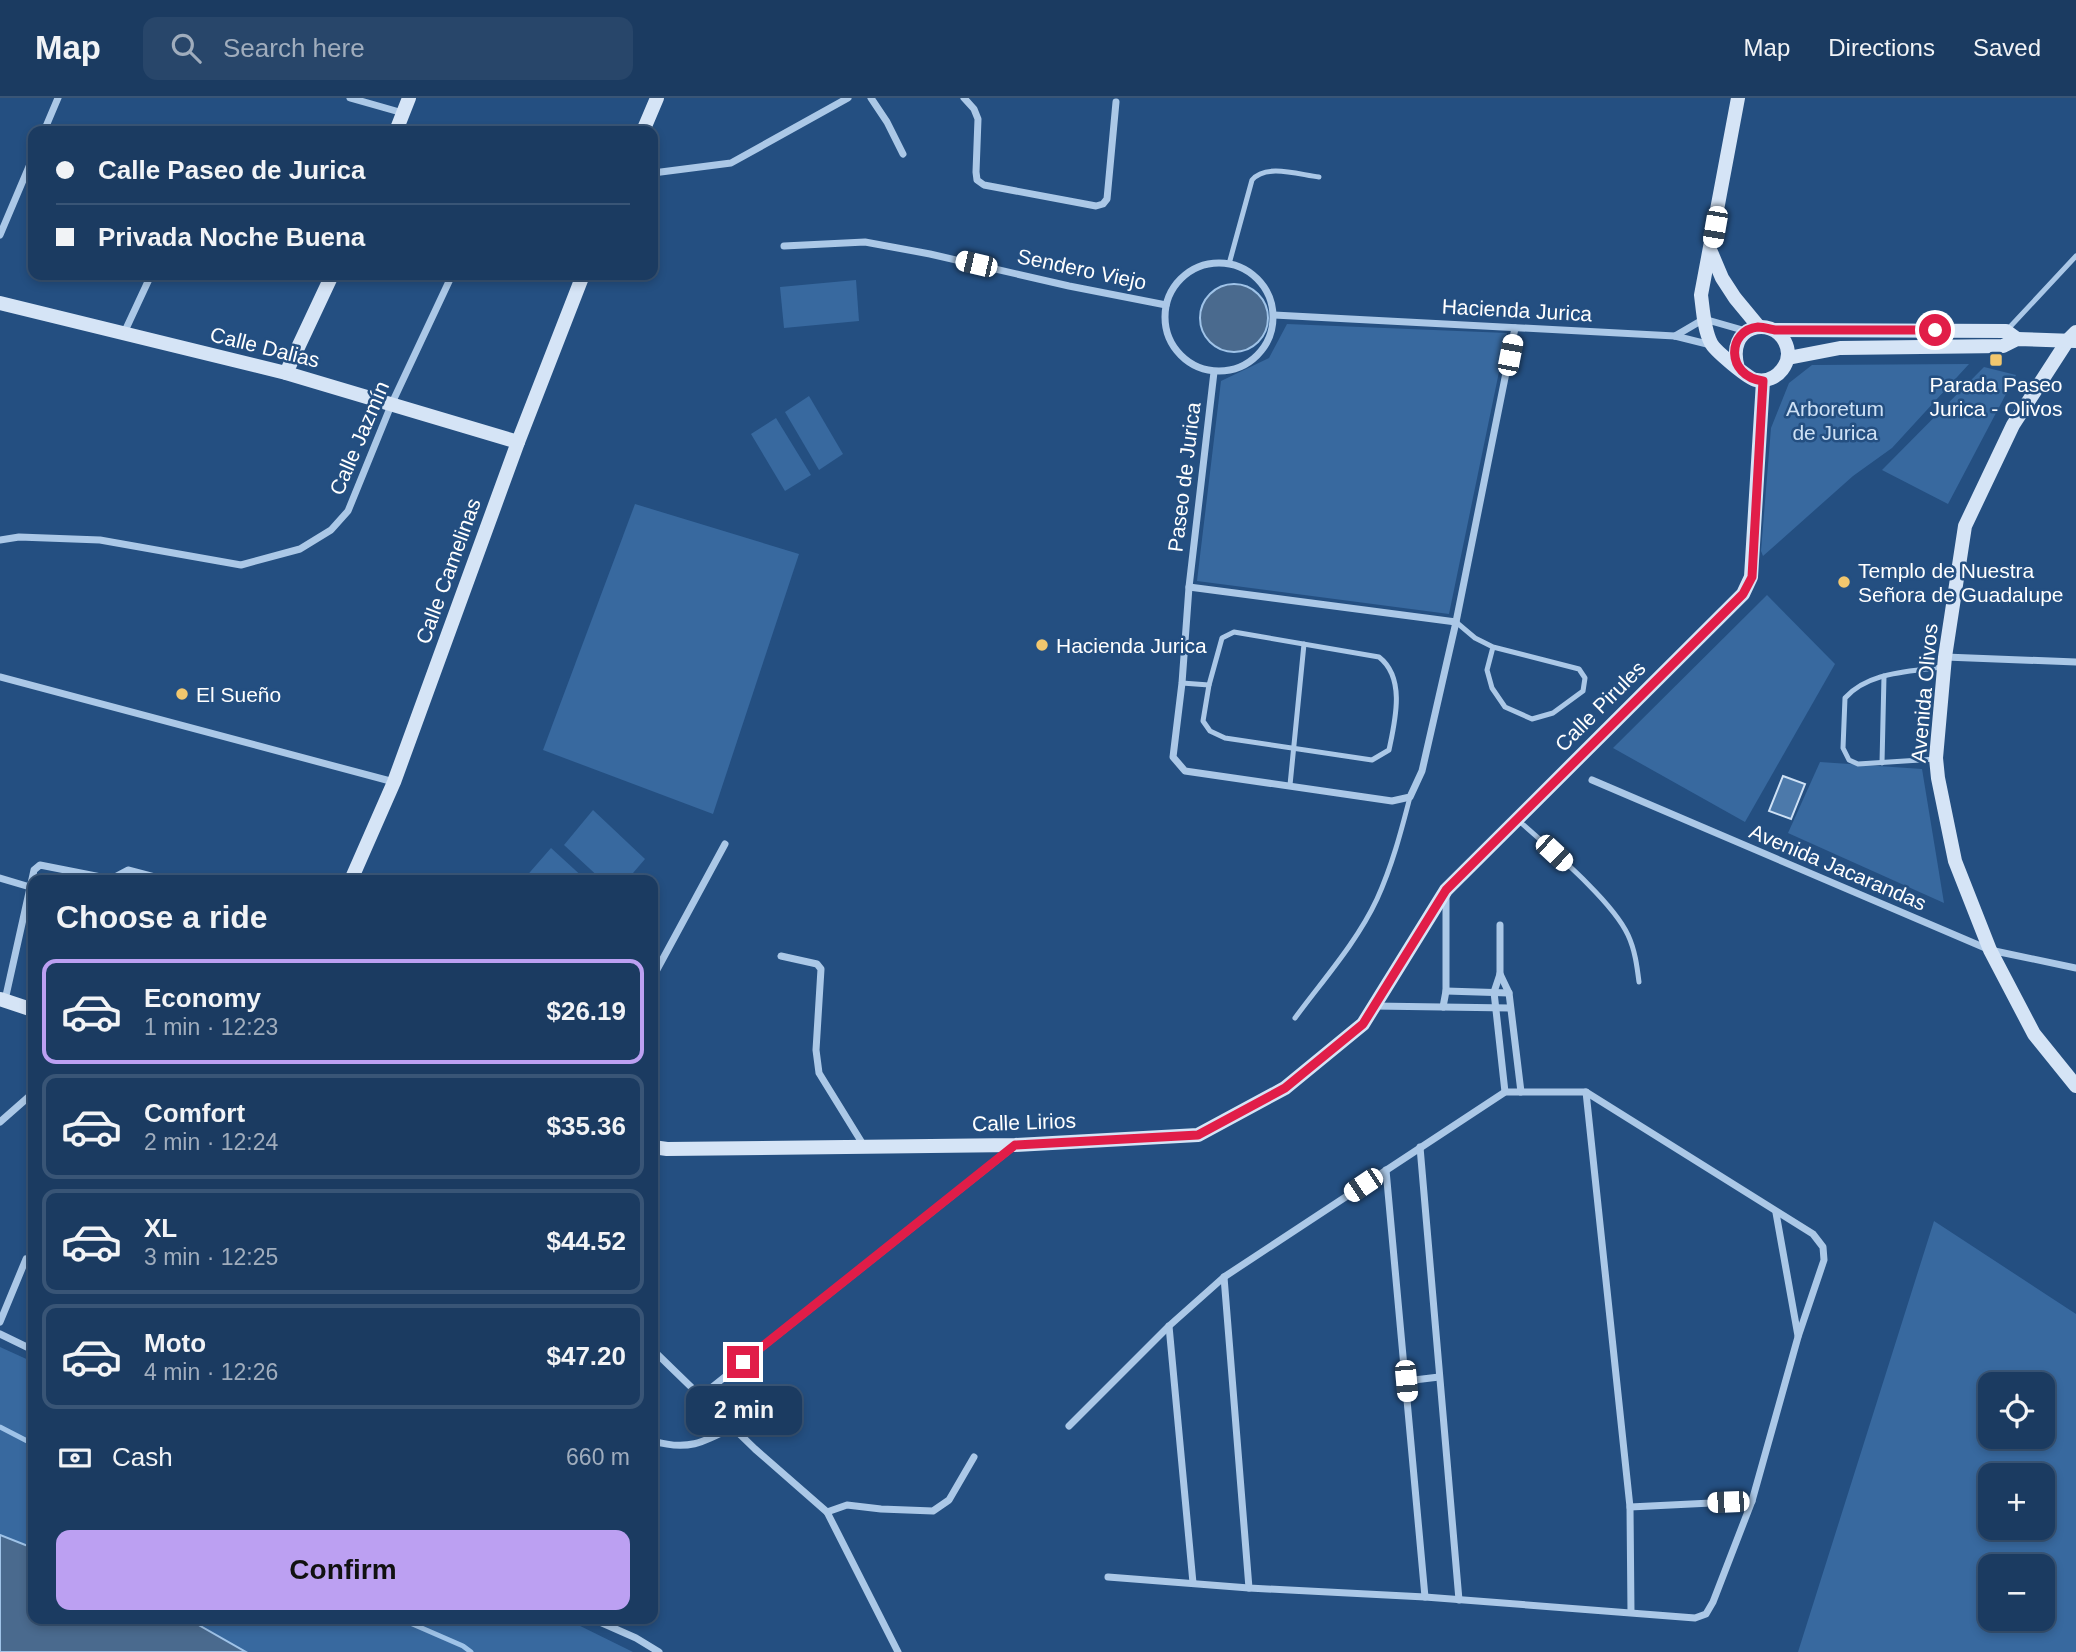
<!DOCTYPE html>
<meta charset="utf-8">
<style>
:root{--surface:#1b3b61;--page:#28466a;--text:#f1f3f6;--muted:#a0adbd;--line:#395576;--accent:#bca0f2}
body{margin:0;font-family:Helvetica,sans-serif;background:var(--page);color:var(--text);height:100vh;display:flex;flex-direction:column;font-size:26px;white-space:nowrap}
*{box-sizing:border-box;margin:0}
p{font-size:23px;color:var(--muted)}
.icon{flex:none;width:38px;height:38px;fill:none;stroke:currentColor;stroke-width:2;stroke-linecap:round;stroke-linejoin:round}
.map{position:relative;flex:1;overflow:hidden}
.panel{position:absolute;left:28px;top:777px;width:630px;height:749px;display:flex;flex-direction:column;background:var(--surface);border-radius:14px;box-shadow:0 4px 10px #0003,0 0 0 2px var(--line)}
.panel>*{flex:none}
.top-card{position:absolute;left:28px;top:28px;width:630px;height:154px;border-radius:14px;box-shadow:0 4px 10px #0003,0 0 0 2px var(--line);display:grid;align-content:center;height:154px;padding:0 28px;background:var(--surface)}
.fabs{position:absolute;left:1978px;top:1274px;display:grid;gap:14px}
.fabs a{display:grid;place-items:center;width:77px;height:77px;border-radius:14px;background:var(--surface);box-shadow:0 4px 10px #0003,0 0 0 2px var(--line);font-size:35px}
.end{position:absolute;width:32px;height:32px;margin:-16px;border:9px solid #e11d48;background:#fff;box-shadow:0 0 0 4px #fff}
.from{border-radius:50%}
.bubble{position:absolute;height:49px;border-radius:14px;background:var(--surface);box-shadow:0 4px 10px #0003,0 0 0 2px var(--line);font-size:23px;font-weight:700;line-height:49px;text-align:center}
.car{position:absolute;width:21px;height:42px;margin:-21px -10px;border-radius:9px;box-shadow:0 0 5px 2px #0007;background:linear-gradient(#fff 24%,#345 0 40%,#fff 0 76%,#345 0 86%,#fff 0)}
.top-card b{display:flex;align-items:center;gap:24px;height:66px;font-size:26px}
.top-card b+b{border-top:2px solid var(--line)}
.top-card i{width:18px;height:18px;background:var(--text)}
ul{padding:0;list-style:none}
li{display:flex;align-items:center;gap:21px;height:105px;margin:0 14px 10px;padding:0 14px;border:4px solid var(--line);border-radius:14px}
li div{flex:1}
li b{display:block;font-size:26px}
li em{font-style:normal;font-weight:700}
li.selected{border-color:var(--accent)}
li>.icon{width:63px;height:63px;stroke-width:1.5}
h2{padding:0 28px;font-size:32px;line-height:84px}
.pay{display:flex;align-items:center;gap:18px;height:77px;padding:0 28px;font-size:26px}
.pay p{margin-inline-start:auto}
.button{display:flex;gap:14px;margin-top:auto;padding:14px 28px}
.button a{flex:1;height:80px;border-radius:14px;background:var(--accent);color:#111;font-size:28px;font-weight:700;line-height:80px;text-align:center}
header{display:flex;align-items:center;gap:42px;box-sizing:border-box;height:98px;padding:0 35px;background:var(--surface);border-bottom:2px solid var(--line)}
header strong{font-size:33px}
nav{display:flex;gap:38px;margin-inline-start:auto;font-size:24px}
.search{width:490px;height:63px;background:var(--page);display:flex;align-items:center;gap:18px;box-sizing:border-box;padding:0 24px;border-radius:14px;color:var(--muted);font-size:26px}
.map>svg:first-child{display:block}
</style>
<header>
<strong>Map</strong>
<div class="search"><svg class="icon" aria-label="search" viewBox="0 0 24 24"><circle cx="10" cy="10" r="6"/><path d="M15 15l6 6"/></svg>Search here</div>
<nav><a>Map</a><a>Directions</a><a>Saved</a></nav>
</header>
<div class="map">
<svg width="2076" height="1554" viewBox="0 0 2076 1554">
<rect width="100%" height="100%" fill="#244f81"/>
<g fill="#38699f" fill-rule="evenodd">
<polygon points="856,182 859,223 784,230 780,189"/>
<polygon points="1287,226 1507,235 1449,516 1197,483 1221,283 1269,260"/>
<polygon points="1969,266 1892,350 1853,378 1763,458 1761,453 1771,330 1789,285 1812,267"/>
<polygon points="1984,269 2016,277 1948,406 1882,372"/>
<polygon points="809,298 843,356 819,372 785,314"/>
<polygon points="776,320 811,377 785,393 751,336"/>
<polygon points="635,406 799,456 713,716 543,652"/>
<polygon points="1767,497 1835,566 1745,724 1613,650"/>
<polygon points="1820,664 1922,671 1944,805 1788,735"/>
<polygon points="593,712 645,761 627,782 602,782 564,747"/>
<polygon points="551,750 586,782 524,781"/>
<path d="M1934,1123L2076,1216V1554H1798ZM1990,1286H2042V1339H1990ZM1990,1377H2042V1430H1990ZM1990,1468H2042V1521H1990Z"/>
<polygon points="0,1249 33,1264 33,1521 566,1521 633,1554 0,1554"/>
</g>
<g fill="#4a6a8e" stroke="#9fc3e8" stroke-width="2">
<circle cx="1234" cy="220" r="34"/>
<polygon points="0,1437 33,1450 33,1521 188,1521 246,1554 0,1554"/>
</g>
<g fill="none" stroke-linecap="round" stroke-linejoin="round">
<g stroke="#9fc3e8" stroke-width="5">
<polyline points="0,1329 33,1346"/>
<polyline points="401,1521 463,1548 471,1554"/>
</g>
</g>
<polygon fill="#4c79aa" stroke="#cee1f5" stroke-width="2" points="1783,678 1805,686 1791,721 1769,713"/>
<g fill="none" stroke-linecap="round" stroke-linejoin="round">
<g stroke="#abc8e7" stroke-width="5">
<path d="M1229,166L1252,82C1266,65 1300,77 1319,79"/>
<polyline points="2008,231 2076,158"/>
<polyline points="1456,524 1475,540 1493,549 1579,571 1585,580 1583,593 1553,615 1532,621 1505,609 1492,590 1487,572 1493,549"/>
<path d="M1234,534L1379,559C1406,580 1395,623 1389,652L1372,662L1225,640L1210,633L1203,623L1209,587L1222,540Z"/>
<polyline points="1182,585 1209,587"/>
<path d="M1936,661L1858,666L1849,662L1843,650L1845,600C1868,574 1908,574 1941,569"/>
<polyline points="1882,665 1884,578"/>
<polyline points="1290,687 1304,546"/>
<path d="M1519,723C1549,750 1612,802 1628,837C1635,852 1637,868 1639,884"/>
<path d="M1295,920C1323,882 1357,844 1377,801C1392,768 1401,734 1410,699"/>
</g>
<g stroke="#abc8e7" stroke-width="7">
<polyline points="350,0 403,15"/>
<polyline points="871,0 887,24 903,56"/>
<polyline points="964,0 974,11 978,21 976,74 977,82 984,87 1096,108 1103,106 1107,101 1116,4"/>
<polyline points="44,33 58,0"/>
<polyline points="653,75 731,65 848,0"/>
<polyline points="0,137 33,59"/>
<polyline points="784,148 865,144 930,156 1069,188 1166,207"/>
<circle cx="1219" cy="219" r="54"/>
<polyline points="1274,217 1675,238 1711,247"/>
<polyline points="124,235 151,177"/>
<polyline points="1675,238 1704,221 1746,233"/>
<polyline points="1214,274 1189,489 1182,585 1173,659 1185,673 1392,703 1410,699 1422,673 1456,524 1515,230"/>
<polyline points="0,442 19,439 100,442 241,467 300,451 331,432 348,413 392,305 452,177"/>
<polyline points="1189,489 1456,524"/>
<polyline points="1945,559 2076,564"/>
<polyline points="0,579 394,684"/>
<polyline points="1592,682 1990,852 2076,870"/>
<polyline points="0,780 30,789"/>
<polyline points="1500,827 1500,876 1494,894 1505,994"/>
<polyline points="781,858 817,866 821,871 816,952 819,975 864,1048"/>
<polyline points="1500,876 1509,895 1521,994"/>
<polyline points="653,879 725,746"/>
<polyline points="1446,893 1509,895"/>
<polyline points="5,902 34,772 40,767 111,781 128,772 166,782"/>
<polyline points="1374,908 1510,910"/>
<polyline points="1443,909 1446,893 1446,798"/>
<polyline points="1586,994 1630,1409 1631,1514"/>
<polyline points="0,1024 33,995"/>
<polyline points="1420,1049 1459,1502"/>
<polyline points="1386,1072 1425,1499"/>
<polyline points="1776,1115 1798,1238"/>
<polyline points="1224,1179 1249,1490"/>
<polyline points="0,1224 26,1161"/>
<polyline points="1169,1228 1193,1485"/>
<polyline points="0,1236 33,1252"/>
<polyline points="653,1252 755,1351 827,1414 898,1554"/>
<polyline points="1406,1283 1439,1279"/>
<polyline points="701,1298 1012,1050"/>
<polyline points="1069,1328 1169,1228 1224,1179 1505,994 1586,994 1813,1136 1823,1149 1824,1162 1798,1239 1752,1403 1713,1504 1706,1516 1695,1520 1425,1499 1249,1490 1108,1479"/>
<path d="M653,1343C687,1353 703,1345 733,1329"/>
<polyline points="1630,1409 1752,1403"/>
<polyline points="827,1414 847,1407 881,1411 933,1413 949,1402 974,1359"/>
<polyline points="593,1521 636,1540 659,1554"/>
</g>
<g stroke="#d5e4f6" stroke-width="14">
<path d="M1738,0L1701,197C1703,212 1704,232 1711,245C1714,252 1749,281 1756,282C1777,286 1795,263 1785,244C1772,217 1725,227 1738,270"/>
<polyline points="396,33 409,0"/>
<polyline points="643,33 657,0"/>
<polyline points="1711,154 1722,180 1735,200 1759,229"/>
<polyline points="0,205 286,275 518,344"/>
<polyline points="1775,232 2006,233 2017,241"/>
<polyline points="2076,234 2068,242 2013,327 1965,428 1945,559 1936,660 1938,680 1955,763 1990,852 2034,936 2076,988"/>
<polyline points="1788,260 1840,250 2003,248 2017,241 2075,243"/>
<polyline points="286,275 332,177"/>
<polyline points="351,782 394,684 518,344 583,177"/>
<polyline points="0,901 33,912"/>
<polyline points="653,1049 667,1051 1015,1047 1198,1037 1285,990 1363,926 1446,792 1743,496 1751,479 1763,283"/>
</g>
</g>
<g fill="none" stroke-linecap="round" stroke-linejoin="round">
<path stroke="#e11d48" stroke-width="9" d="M743,1264L1015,1047L1198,1037L1285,990L1363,926L1446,792L1743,496L1752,479L1763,283C1725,278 1727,232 1758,229C1763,229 1770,231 1775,232H1935"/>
</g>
<g fill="#f2c76e" stroke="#244f81" stroke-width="2.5">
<rect x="1989" y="255" width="14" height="14" rx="3.5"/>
<circle cx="1844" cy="484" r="7"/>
<circle cx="1042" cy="547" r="7"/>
<circle cx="182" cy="596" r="7"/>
</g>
<g text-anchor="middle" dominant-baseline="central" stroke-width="5" stroke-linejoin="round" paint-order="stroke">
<g font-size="21" fill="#fff" stroke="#244f81">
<text transform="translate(1082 171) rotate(12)">Sendero Viejo</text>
<text transform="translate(1517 212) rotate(3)">Hacienda Jurica</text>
<text transform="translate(265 249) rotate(14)">Calle Dalias</text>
<text transform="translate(359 340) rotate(-67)">Calle Jazmín</text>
<text transform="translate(1184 379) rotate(-83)">Paseo de Jurica</text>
<text transform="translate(448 473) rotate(-70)">Calle Camelinas</text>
<text transform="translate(1924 595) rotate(-85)">Avenida Olivos</text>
<text transform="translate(1600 608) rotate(-45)">Calle Pirules</text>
<text transform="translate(1838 769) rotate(23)">Avenida Jacarandas</text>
<text transform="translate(1024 1024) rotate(-2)">Calle Lirios</text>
</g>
<g font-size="21" fill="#fff" stroke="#244f81" text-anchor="start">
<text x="1996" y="286" text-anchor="middle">Parada Paseo<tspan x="1996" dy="24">Jurica - Olivos</tspan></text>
<text x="1858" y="472">Templo de Nuestra<tspan x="1858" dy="24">Señora de Guadalupe</tspan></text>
<text x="1056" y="547">Hacienda Jurica</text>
<text x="196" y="596">El Sueño</text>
</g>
<g font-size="21" fill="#cee1f5" stroke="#244f81">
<text x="1835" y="310">Arboretum<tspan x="1835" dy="24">de Jurica</tspan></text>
</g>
</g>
</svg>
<div class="fabs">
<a><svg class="icon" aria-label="locate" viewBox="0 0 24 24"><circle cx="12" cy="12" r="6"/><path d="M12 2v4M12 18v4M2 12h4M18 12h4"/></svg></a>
<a>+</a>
<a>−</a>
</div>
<i class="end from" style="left:1935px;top:232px"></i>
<i class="end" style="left:743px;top:1264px"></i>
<div class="bubble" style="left:686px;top:1288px;width:116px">2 min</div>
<i class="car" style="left:1715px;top:129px;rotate:190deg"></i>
<i class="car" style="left:976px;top:166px;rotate:283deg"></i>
<i class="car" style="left:1510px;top:257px;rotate:11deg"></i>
<i class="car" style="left:1554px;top:755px;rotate:133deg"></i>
<i class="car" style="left:1363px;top:1087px;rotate:236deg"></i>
<i class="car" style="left:1406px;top:1283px;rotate:175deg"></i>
<i class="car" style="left:1728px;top:1404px;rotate:268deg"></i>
<div class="top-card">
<b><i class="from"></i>Calle Paseo de Jurica</b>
<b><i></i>Privada Noche Buena</b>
</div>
<section class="panel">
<h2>Choose a ride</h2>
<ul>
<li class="selected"><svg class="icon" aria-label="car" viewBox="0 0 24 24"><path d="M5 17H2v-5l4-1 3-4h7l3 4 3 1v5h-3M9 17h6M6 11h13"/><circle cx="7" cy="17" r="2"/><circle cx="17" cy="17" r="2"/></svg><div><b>Economy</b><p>1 min · 12:23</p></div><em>$26.19</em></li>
<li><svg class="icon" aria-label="car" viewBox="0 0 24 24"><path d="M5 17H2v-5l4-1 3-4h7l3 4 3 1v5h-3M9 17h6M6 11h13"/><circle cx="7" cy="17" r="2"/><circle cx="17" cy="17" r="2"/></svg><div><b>Comfort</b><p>2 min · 12:24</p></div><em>$35.36</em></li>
<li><svg class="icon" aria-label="car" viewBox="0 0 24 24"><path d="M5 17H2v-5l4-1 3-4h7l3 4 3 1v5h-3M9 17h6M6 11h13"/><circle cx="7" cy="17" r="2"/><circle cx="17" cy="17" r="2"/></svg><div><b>XL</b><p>3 min · 12:25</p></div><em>$44.52</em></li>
<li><svg class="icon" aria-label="car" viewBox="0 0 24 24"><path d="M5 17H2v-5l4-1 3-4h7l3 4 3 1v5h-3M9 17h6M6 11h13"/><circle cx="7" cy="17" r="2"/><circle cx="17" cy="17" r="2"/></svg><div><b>Moto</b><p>4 min · 12:26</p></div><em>$47.20</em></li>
</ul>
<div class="pay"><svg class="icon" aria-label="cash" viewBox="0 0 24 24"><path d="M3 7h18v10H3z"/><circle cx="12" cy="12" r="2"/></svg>Cash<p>660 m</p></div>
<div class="button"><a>Confirm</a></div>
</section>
</div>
